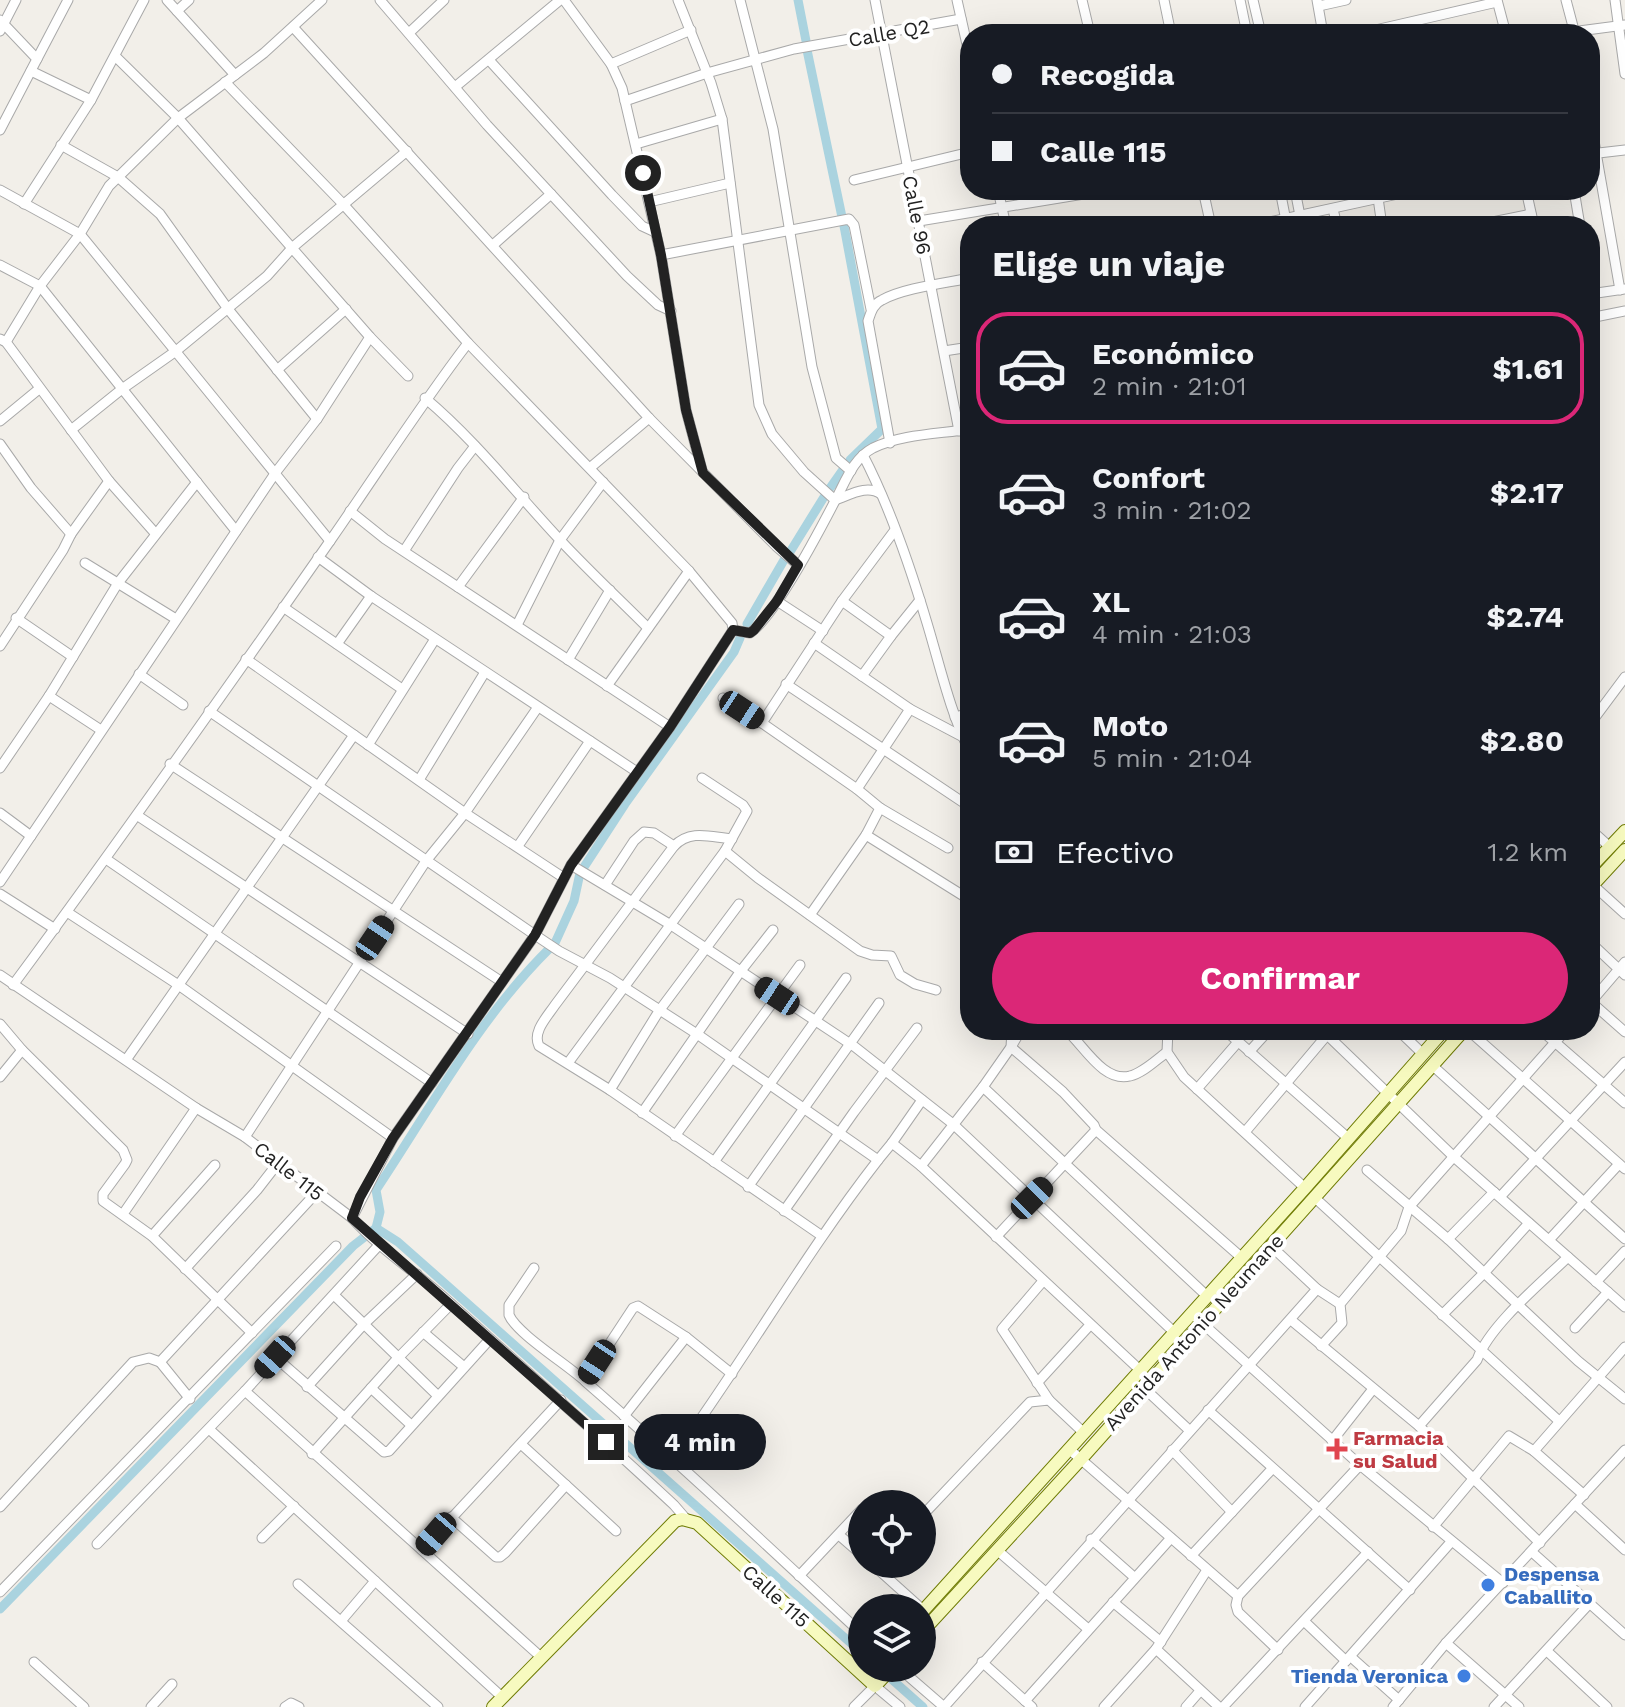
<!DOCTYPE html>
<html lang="es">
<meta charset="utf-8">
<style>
:root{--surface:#171b24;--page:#242831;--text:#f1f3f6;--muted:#9ea1a6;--line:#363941;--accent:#db2777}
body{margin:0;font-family:"Work Sans",sans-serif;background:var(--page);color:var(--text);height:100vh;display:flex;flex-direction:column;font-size:30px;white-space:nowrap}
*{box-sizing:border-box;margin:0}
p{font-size:26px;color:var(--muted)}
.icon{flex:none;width:44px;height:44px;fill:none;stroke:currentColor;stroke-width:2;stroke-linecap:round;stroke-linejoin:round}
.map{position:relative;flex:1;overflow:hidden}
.panel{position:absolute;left:960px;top:216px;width:640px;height:824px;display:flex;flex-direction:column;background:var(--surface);border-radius:32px;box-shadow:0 8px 32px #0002}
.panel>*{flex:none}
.guide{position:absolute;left:960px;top:24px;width:640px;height:176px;border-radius:32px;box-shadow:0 8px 32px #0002;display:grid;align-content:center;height:176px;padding:0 32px;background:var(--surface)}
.tools{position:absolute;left:848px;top:1490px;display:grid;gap:16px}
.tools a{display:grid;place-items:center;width:88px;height:88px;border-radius:50%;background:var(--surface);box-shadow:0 8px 32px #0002;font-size:40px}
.end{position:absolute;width:36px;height:36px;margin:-18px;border:10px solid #222;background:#fff;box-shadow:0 0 0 4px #fff}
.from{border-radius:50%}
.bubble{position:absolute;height:56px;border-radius:28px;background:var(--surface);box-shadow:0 8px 32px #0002;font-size:26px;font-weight:700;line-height:56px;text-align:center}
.car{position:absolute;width:24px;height:48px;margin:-24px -12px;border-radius:10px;box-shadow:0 0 6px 2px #0007;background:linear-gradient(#222 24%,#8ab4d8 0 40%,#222 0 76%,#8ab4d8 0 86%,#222 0)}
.guide b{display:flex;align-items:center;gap:28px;height:76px;font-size:30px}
.guide b+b{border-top:2px solid var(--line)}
.guide i{width:20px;height:20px;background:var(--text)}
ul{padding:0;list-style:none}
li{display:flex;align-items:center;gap:24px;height:112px;margin:0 16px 12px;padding:0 16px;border:4px solid transparent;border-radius:32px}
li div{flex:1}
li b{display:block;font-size:30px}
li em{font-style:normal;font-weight:700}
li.current{border-color:var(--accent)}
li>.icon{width:72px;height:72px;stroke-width:1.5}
h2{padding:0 32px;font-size:36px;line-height:96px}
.pay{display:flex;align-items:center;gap:20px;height:88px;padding:0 32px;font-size:30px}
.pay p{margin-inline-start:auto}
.cta{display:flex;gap:16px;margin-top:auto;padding:16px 32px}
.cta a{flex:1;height:92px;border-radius:48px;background:var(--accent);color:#fff;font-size:32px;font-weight:700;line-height:92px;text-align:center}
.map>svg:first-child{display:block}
</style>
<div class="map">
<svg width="1625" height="1707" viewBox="0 0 1625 1707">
<rect width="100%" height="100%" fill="#f2efe9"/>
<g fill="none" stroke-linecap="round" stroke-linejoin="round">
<g stroke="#aad3df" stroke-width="9">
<polyline points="798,0 807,46"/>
<polyline points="807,50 842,217"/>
<polyline points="844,226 882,429 850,460"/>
<polyline points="830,488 842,471"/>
<polyline points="790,552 824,497"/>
<polyline points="747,624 784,560"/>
<polyline points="584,867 625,804 734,652 740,638"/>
<polyline points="555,943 574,901 580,873"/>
<path d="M376,1228L380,1212L376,1190C430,1109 479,1018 549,949"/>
<polyline points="0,1609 353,1246 376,1228 398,1242 862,1653"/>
<polyline points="879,1668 923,1707"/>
</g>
<g stroke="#a9a9a9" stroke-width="11">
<g id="street">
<polyline points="167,0 235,75"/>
<polyline points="380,0 487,125 627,276 658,305 671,311"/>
<polyline points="564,0 611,64 622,88 661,255 686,410 702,470"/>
<path d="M678,0L711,83L722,119L759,405L772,434L804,472L835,500C850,495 867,484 881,494"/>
<polyline points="740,0 773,129 812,367 836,458 851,471"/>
<polyline points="875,0 959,431"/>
<polyline points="957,0 970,58"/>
<polyline points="1082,0 1090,34"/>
<polyline points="1164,0 1171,34"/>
<polyline points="1240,0 1247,34"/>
<polyline points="1253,0 1261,34"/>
<polyline points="1317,0 1323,34"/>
<polyline points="1497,0 1506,34"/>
<polyline points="1566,0 1575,34"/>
<polyline points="1615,0 1625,74"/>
<polyline points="1319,6 1346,0"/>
<polyline points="177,11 189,0"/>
<polyline points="0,20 37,59 0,130"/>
<polyline points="293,27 649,418 776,546 798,565"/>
<polyline points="0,31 16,0"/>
<polyline points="410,32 444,0"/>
<polyline points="1358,34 1497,2"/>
<polyline points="1556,34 1625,25"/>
<polyline points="115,56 178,118 370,337 408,376"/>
<polyline points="37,59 68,0"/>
<polyline points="489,60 612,195 642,226 655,232"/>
<polyline points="611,64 691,30"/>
<polyline points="31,71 91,100"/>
<polyline points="225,82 343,204 468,343 689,571 732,623 733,630 670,727 571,865 535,935 559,951 610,978 697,1034 878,1160 892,1143 921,1166 983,1087 1011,1047 1012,1030"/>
<polyline points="455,87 560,0"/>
<polyline points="625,101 707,73 794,49 961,19"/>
<polyline points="1590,118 1620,290"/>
<polyline points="636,144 722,119"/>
<polyline points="61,145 118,177 160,214 228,309 317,419"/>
<polyline points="1590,154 1625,150"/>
<polyline points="854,180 970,152"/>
<polyline points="0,190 80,234 330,541"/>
<polyline points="998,190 1006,226"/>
<polyline points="1203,190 1211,226"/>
<polyline points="1280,190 1287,226"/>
<polyline points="1295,190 1302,226"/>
<polyline points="1526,190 1534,226"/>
<polyline points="1574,190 1580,226"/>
<polyline points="1378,198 1382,226"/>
<polyline points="649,202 730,183"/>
<polyline points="24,204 91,100 144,0"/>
<polyline points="1333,209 1337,226"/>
<polyline points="919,221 1108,190"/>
<polyline points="1251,226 1416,190"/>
<polyline points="1473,226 1531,214"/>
<polyline points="493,245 551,194"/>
<polyline points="661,255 849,219 854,225 871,309"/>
<polyline points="0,265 40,286 236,531"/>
<polyline points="1590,294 1625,289"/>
<polyline points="1590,318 1625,311"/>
<polyline points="0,339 6,342 109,481 155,533"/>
<polyline points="6,342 40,286 80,234 109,186 178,118 264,53 322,0"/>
<polyline points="944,351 970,347"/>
<polyline points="277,370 346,309"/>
<path d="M425,398C476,441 516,493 561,541C589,571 619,599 648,628"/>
<polyline points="0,421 39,389"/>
<polyline points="71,430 122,389 176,351 267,276 293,247 407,151"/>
<path d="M890,443L868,321C871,312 873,304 882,300C903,288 946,283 970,278"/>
<polyline points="0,444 31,488 71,534"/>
<path d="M863,455C890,507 910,566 927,623C940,666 950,712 970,752"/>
<polyline points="591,467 649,418"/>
<polyline points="350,511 385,539 670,727"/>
<polyline points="895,530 842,601 762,723 857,789 880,808 948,848"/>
<polyline points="404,551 458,468 475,446"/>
<polyline points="318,557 371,596 637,772"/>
<polyline points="85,563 176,619"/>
<polyline points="458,587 524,497"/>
<polyline points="777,601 823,631"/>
<polyline points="842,601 891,636 862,676"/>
<polyline points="283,607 402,689"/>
<polyline points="16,618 73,657"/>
<polyline points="517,625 560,540 603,482"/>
<path d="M733,630L750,633C776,615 821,528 837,497C846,480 854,458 873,448C902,434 939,434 970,429"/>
<polyline points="891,636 920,600"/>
<polyline points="814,643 910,709 963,737"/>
<polyline points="337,644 371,596"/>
<polyline points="0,646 63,550 71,534 109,481"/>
<polyline points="246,659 465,813 564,878"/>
<polyline points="568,660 610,590"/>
<polyline points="139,674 183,705"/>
<polyline points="786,684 970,807"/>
<polyline points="607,686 689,571"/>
<polyline points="49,696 101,730"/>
<polyline points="723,698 762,723"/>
<polyline points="209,711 535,935 393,1138 352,1218"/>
<polyline points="955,717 970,713"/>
<polyline points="1590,724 1625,677"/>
<polyline points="368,745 435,639"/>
<polyline points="170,764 502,982"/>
<polyline points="0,768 49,696 118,583 197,482"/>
<polyline points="419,780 485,672"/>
<polyline points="857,789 910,709"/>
<polyline points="0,813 31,836"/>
<polyline points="138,816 468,1034"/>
<polyline points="1590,829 1610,847"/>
<polyline points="866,835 970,900"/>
<path d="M732,839C710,837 691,829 674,846L555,1005C547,1017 532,1032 539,1046L610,1090L822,1236"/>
<polyline points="518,846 590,741"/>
<polyline points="725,851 758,878 860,951 872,955 891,956 900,975 915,984 936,990"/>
<polyline points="106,859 432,1083"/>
<polyline points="571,865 671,925 855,1047 953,1124 1175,1333"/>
<polyline points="0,882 276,472 317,419 370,337"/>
<polyline points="605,885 634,841 644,832 654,833 674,846"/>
<polyline points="1593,885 1625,914"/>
<polyline points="0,894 55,929"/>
<polyline points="67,912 180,986 393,1138"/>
<polyline points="810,915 866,835 880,808"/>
<polyline points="1590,942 1625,975"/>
<path d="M0,975L196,1108L245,1137L352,1218C380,1249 417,1273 448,1301C524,1369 600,1436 674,1505L687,1520"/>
<path d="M13,985C121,839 226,690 330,541C376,475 419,407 468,343"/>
<polyline points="1590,1001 1625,1032"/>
<polyline points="1590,1003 1625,962"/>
<polyline points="0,1024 22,1050 123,1150 127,1160 125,1164 103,1194 103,1201 152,1236 252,1333"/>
<polyline points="1021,1030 1011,1047 1063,1092 1094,1125 1096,1130 1242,1258"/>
<path d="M1066,1030C1083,1044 1103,1083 1130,1076C1143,1073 1156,1060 1167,1052"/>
<polyline points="1168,1030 1167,1052 1184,1077 1305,1188"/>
<polyline points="1225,1030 1348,1138"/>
<polyline points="1322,1030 1454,1157 1625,1307"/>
<polyline points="1398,1030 1423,1054"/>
<polyline points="1468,1030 1625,1169"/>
<polyline points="1541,1030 1625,1103"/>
<polyline points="1249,1052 1269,1030"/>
<polyline points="126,1060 354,735"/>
<polyline points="568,1063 725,851 747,811 743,805 702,778"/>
<polyline points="1433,1066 1625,1239"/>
<polyline points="0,1077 22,1050"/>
<polyline points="983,1087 1207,1296"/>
<polyline points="1197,1089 1238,1042"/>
<polyline points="610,1090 659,1011 739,904"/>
<polyline points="642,1113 740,972 773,930"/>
<polyline points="1245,1132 1327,1035"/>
<polyline points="675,1136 800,965"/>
<polyline points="245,1137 426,861 465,813 538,707"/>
<polyline points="892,1143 922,1100"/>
<polyline points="714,1162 846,978"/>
<polyline points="921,1166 1141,1371"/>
<polyline points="1367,1170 1448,1239 1578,1361 1625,1399"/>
<polyline points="748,1187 879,1003"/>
<polyline points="1314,1197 1559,1421"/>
<polyline points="1500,1197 1625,1062"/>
<polyline points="784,1211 854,1112 917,1028"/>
<polyline points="123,1214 196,1108"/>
<polyline points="152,1236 215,1165"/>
<polyline points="996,1237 1096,1130"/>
<polyline points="1448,1239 1494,1192"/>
<polyline points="1549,1240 1619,1164"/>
<polyline points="1271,1246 1317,1289 1340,1304"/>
<path d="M534,1268L509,1305V1315C517,1334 568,1365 586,1382C680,1464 771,1549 862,1634"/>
<polyline points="185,1269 257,1190 278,1163"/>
<polyline points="1043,1281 1002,1329 1049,1400"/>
<polyline points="1596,1282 1625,1251"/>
<polyline points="334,1295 437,1395"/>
<polyline points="1192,1314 1360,1465 1503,1583"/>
<polyline points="1442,1315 1485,1272 1529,1223"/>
<polyline points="1291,1320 1419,1426 1540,1543"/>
<polyline points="1575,1328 1608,1292"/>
<polyline points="423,1332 464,1367"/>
<polyline points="1321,1346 1342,1323 1340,1304 1401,1231 1409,1207 1566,1030"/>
<polyline points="275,1357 384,1452 389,1451 490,1339"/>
<polyline points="160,1362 190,1399"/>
<polyline points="585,1381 633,1308 638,1306 686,1337 732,1374"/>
<polyline points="1037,1383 1090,1325"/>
<polyline points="307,1387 363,1325 417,1274"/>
<polyline points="371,1388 411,1425"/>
<polyline points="1144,1388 1189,1430"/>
<polyline points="245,1391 542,1658"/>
<polyline points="1208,1410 1410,1590"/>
<polyline points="624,1416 686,1337"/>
<path d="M1419,1426L1477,1360C1489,1326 1541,1283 1568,1257"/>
<polyline points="209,1429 502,1697"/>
<polyline points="1332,1441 1373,1389"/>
<polyline points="1069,1449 1238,1596"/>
<polyline points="1172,1450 1232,1512"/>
<polyline points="1534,1451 1625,1347"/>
<polyline points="312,1454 397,1359 451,1304"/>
<path d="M673,1458C744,1361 804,1255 878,1160"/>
<polyline points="566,1485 616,1531"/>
<polyline points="1575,1504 1625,1550"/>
<polyline points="0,1507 133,1362 149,1358 160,1362 317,1192"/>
<polyline points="922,1516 1030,1402 1049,1400 1084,1433"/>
<polyline points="451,1517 496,1557 500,1557 505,1553 566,1485 522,1445"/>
<polyline points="1433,1527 1509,1436 1534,1451 1584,1495"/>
<polyline points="839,1535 862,1555"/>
<polyline points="262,1538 294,1506"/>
<polyline points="1091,1539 1134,1577"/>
<polyline points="97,1544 245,1391 379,1245"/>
<polyline points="422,1550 561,1400"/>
<polyline points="997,1550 1088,1629"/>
<polyline points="1532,1552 1625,1635"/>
<polyline points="1191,1556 1272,1469"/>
<polyline points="872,1564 921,1608"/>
<polyline points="799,1576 862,1509"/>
<polyline points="298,1584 438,1707"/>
<polyline points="0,1592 336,1246"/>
<polyline points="1113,1602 1161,1642"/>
<polyline points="341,1621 375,1581"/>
<polyline points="1304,1621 1346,1661"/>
<polyline points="1446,1643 1519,1707"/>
<polyline points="1156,1649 1219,1707"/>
<polyline points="1278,1650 1238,1612 1236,1605 1238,1596 1360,1465"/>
<polyline points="1548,1652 1607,1707"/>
<polyline points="1351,1657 1399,1700"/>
<polyline points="34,1662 84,1707"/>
<polyline points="982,1662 1032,1707"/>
<polyline points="899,1668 944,1707 1317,1289"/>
<polyline points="1025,1701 1171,1538"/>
<polyline points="151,1707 172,1684"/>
<polyline points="285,1707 291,1703 299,1707"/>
<polyline points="854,1707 875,1686 900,1707"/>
<polyline points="1104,1707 1156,1649 1207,1570"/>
<polyline points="1186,1707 1200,1691"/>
<polyline points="1223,1707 1368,1552"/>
<polyline points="1305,1707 1451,1542"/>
<polyline points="1393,1707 1446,1643 1625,1450"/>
<polyline points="1494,1707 1589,1604"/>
</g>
</g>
<g stroke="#707d05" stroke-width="14">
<g id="secondary">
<polyline points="1590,868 1625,831"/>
<polyline points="1590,888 1625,850"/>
<polyline points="922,1612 1305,1188 1444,1030"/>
<polyline points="922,1632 1082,1458 1464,1030"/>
<polyline points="493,1707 675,1521 682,1519 697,1523 875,1686 892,1668"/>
</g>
</g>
<use href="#street" stroke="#fff" stroke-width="9"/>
<use href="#secondary" stroke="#f7fabf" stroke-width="12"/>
</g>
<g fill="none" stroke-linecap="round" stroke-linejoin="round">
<polyline stroke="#222" stroke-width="10" points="606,1442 352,1218 360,1197 393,1138 535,935 571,865 670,727 733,630 750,633 754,630 777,601 798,565 703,473 686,410 661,255 643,173"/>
</g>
<path fill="#e0444e" stroke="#fff" stroke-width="3" d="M1333 1437h8v8h8v8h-8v8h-8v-8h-8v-8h8z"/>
<g fill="#3f7fe0" stroke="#fff" stroke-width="3">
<circle cx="1488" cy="1585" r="8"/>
<circle cx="1464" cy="1676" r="8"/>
</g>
<g text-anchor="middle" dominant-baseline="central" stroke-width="8" stroke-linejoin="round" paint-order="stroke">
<g font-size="20" fill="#222" stroke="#fff">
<text transform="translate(889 33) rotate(-10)">Calle Q2</text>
<text transform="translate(917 215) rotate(79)">Calle 96</text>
<text transform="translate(289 1171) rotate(38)">Calle 115</text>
<text transform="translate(1194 1332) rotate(-48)">Avenida Antonio Neumane</text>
<text transform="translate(776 1596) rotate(42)">Calle 115</text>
</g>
<g font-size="20" font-weight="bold" fill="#be3a42" stroke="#fff" text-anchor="start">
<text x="1353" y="1438">Farmacia<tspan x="1353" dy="23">su Salud</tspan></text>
</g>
<g font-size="20" font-weight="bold" fill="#366cbe" stroke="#fff" text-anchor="start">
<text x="1504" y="1574">Despensa<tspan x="1504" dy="23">Caballito</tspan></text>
<text x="1448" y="1676" text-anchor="end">Tienda Veronica</text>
</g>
</g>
</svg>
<div class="tools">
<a><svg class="icon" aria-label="locate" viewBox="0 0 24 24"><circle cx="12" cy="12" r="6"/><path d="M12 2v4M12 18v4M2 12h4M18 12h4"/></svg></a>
<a><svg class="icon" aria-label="layers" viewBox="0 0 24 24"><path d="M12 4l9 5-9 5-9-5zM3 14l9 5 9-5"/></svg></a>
</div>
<i class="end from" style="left:643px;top:173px"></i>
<i class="end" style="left:606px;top:1442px"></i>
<div class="bubble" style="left:634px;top:1414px;width:132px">4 min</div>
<i class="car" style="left:742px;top:710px;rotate:123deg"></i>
<i class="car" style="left:375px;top:938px;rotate:34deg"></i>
<i class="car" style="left:777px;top:996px;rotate:303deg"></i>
<i class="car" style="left:1032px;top:1198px;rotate:45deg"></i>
<i class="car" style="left:275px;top:1357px;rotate:222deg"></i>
<i class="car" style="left:597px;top:1362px;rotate:213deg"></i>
<i class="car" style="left:436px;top:1534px;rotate:221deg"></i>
<div class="guide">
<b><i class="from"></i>Recogida</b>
<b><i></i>Calle 115</b>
</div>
<section class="panel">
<h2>Elige un viaje</h2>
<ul>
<li class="current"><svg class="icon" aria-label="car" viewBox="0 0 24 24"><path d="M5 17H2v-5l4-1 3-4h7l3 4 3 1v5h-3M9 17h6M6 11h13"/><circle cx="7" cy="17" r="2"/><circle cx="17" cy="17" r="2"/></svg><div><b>Económico</b><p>2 min · 21:01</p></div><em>$1.61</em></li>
<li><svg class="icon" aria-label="car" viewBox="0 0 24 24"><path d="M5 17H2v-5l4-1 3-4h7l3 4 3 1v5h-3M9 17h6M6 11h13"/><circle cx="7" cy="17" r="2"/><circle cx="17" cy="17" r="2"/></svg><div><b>Confort</b><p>3 min · 21:02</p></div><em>$2.17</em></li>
<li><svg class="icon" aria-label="car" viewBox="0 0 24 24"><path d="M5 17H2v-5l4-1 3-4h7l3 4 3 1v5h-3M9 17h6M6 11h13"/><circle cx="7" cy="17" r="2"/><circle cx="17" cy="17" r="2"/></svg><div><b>XL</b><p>4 min · 21:03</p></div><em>$2.74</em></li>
<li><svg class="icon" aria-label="car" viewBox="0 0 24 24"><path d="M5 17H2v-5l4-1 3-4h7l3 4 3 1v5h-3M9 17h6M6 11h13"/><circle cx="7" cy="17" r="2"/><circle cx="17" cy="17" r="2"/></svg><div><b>Moto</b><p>5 min · 21:04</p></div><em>$2.80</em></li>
</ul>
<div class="pay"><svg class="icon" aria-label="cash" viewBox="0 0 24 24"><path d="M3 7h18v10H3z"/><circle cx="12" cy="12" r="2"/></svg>Efectivo<p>1.2 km</p></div>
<div class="cta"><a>Confirmar</a></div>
</section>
</div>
